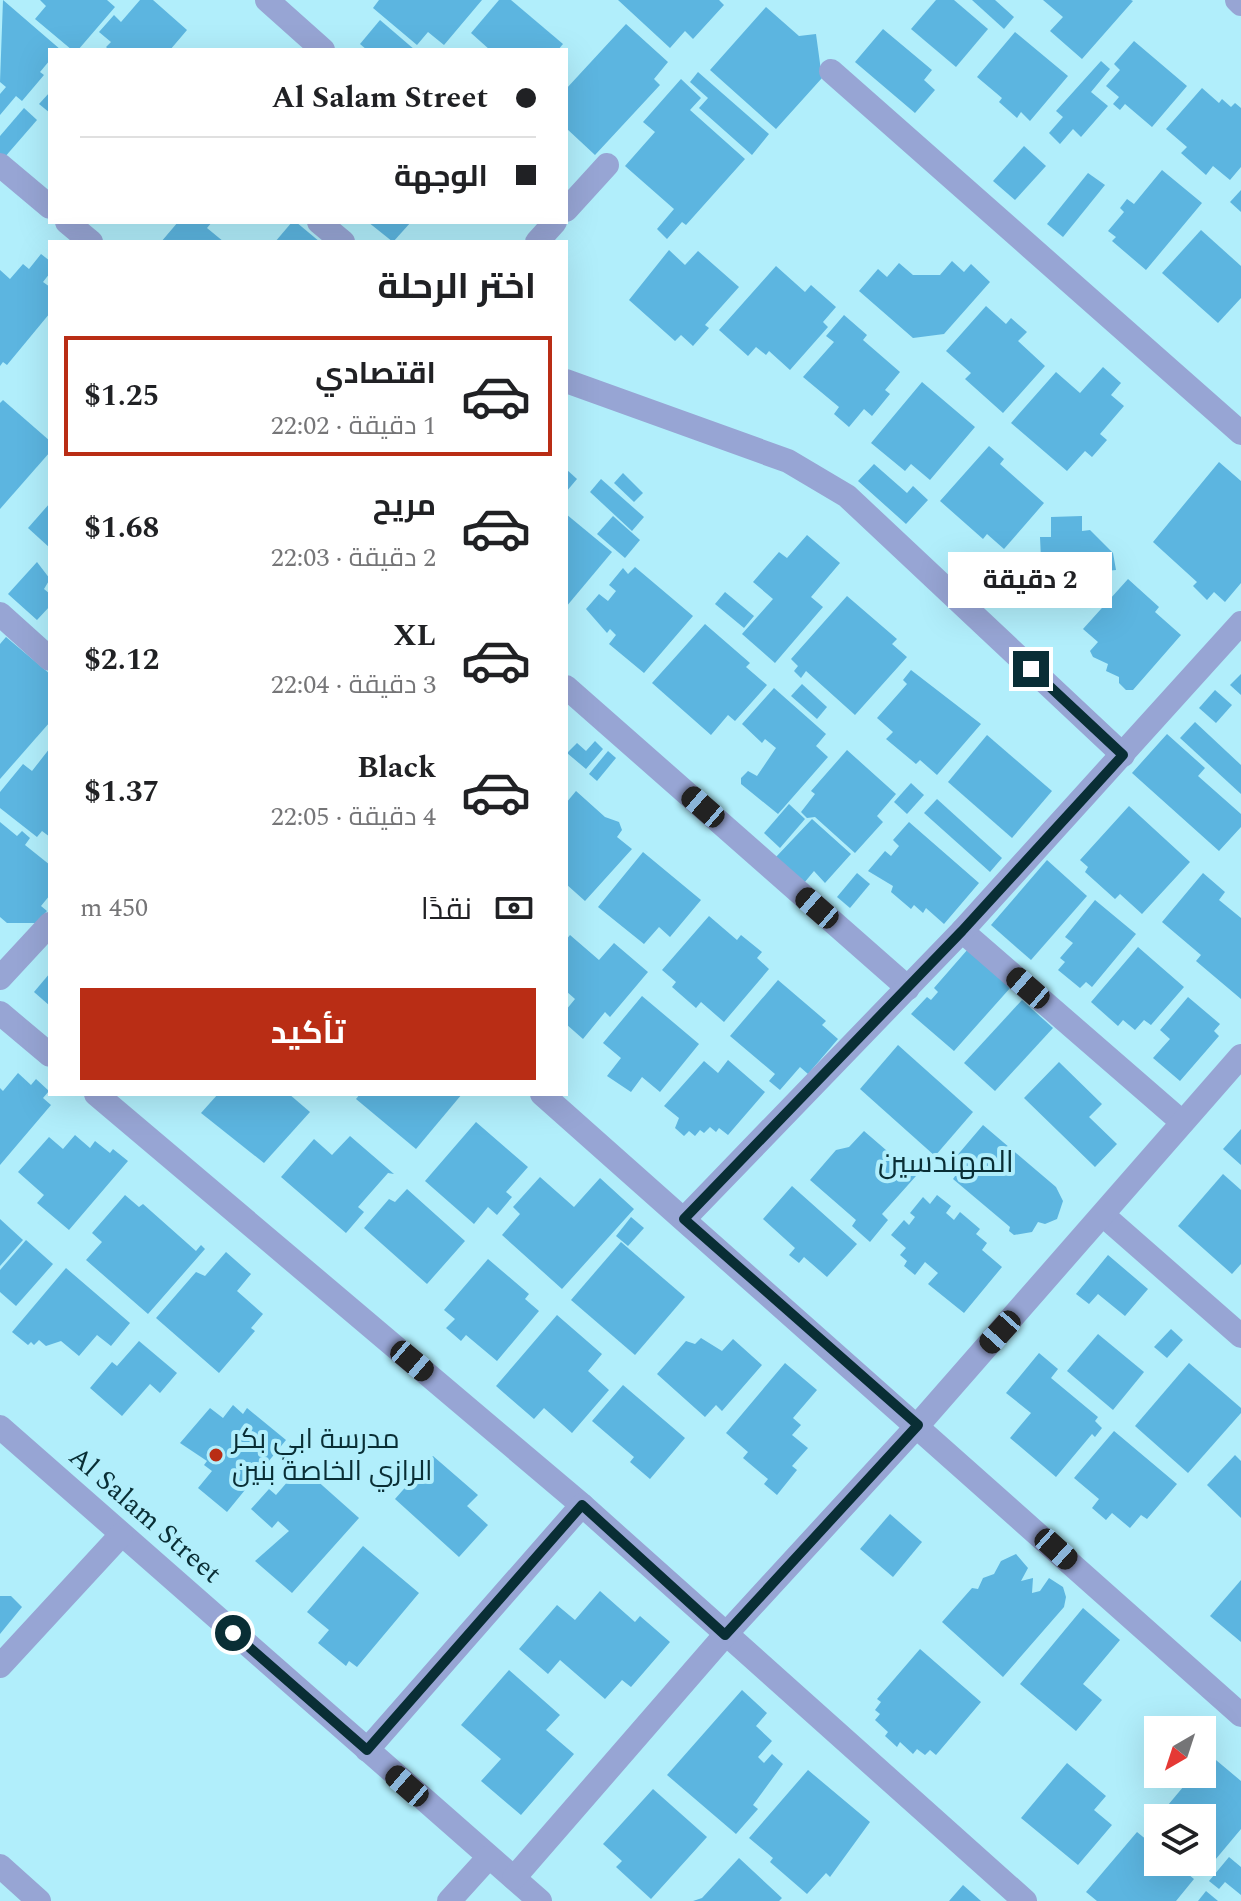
<!DOCTYPE html>
<html lang="ar">
<meta charset="utf-8">
<style>
:root{--surface:#fff;--page:#f2f2f2;--text:#202124;--muted:#757577;--line:#e0e0e0;--accent:#b92d15}
body{margin:0;font-family:Spectral,Cairo,serif;background:var(--page);color:var(--text);direction:rtl;height:100vh;display:flex;flex-direction:column;font-size:30px;white-space:nowrap}
*{box-sizing:border-box;margin:0}
p{font-size:26px;color:var(--muted)}
.icon{flex:none;width:44px;height:44px;fill:none;stroke:currentColor;stroke-width:2;stroke-linecap:round;stroke-linejoin:round}
.map{position:relative;flex:1;overflow:hidden;direction:ltr}
.panel{position:absolute;left:48px;top:240px;width:520px;height:856px;display:flex;flex-direction:column;background:var(--surface);border-radius:0px;box-shadow:0 8px 32px #0002;direction:rtl}
.panel>*{flex:none}
.banner{position:absolute;left:48px;top:48px;width:520px;height:176px;border-radius:0px;box-shadow:0 8px 32px #0002;direction:rtl;display:grid;align-content:center;height:176px;padding:0 32px;background:var(--surface)}
.needle{width:52px;rotate:219deg}
.buttons{position:absolute;left:1144px;top:1716px;display:grid;gap:16px}
.buttons a{display:grid;place-items:center;width:72px;height:72px;border-radius:0px;background:var(--surface);box-shadow:0 8px 32px #0002;font-size:40px}
.end{position:absolute;width:36px;height:36px;margin:-18px;border:10px solid #092e35;background:#fff;box-shadow:0 0 0 4px #fff}
.from{border-radius:50%}
.bubble{position:absolute;height:56px;border-radius:0px;background:var(--surface);box-shadow:0 8px 32px #0002;font-size:26px;font-weight:700;line-height:56px;text-align:center;direction:rtl}
.car{position:absolute;width:24px;height:48px;margin:-24px -12px;border-radius:10px;box-shadow:0 0 6px 2px #0007;background:linear-gradient(#222 24%,#8ab4d8 0 40%,#222 0 76%,#8ab4d8 0 86%,#222 0)}
.banner b{display:flex;align-items:center;gap:28px;height:76px;font-size:30px}
.banner b+b{border-top:2px solid var(--line)}
.banner i{width:20px;height:20px;background:var(--text)}
ul{padding:0;list-style:none}
li{display:flex;align-items:center;gap:24px;height:120px;margin:0 16px 12px;padding:0 16px;border:4px solid transparent;border-radius:0px}
li div{flex:1}
li b{display:block;font-size:30px}
li em{font-style:normal;font-weight:700}
li.active{border-color:var(--accent)}
li>.icon{width:72px;height:72px;stroke-width:1.5}
h2{padding:0 32px;font-size:36px;line-height:96px}
.pay{display:flex;align-items:center;gap:20px;height:88px;padding:0 32px;font-size:30px}
.pay p{margin-inline-start:auto}
.cta{display:flex;gap:16px;margin-top:auto;padding:16px 32px}
.cta a{flex:1;height:92px;border-radius:0px;background:var(--accent);color:#fff;font-size:32px;font-weight:700;line-height:92px;text-align:center}
.map>svg:first-child{display:block}
</style>
<div class="map">
<svg width="1241" height="1901" viewBox="0 0 1241 1901">
<rect width="100%" height="100%" fill="#b1eefb"/>
<g fill="#5cb5e0">
<polygon points="3,0 61,50 50,50 50,60 40,72 44,75 22,101 16,96 0,115 0,94 6,87 0,82"/>
<polygon points="40,0 107,0 115,7 78,50 72,50 35,19 46,6"/>
<polygon points="140,0 153,0 187,30 170,50 109,50 106,47 111,42 99,32 114,15 121,22"/>
<polygon points="379,0 482,0 444,45 428,32 417,45 373,8"/>
<polygon points="499,0 511,0 563,44 558,50 490,50 471,33"/>
<polygon points="618,0 719,0 724,5 693,39 685,31 670,48"/>
<polygon points="936,0 954,0 988,29 956,67 911,29"/>
<polygon points="972,0 995,0 1014,17 1004,29"/>
<polygon points="1043,0 1131,0 1133,1 1082,59 1050,31 1063,17"/>
<polygon points="766,7 799,36 816,34 822,78 776,129 710,70"/>
<polygon points="380,20 415,50 367,50 360,44"/>
<polygon points="626,24 668,62 654,79 660,85 595,155 566,128 566,89"/>
<polygon points="883,29 932,70 924,80 935,90 915,113 855,62"/>
<polygon points="1015,32 1068,76 1030,121 1021,112 1017,118 999,102 1002,98 977,77"/>
<polygon points="1134,41 1187,86 1152,127 1125,104 1120,110 1113,104 1119,97 1106,86 1120,70 1114,64"/>
<polygon points="1101,61 1110,69 1091,92 1108,106 1081,137 1073,129 1060,144 1049,133 1063,117 1056,111"/>
<polygon points="698,72 769,134 752,155 699,108 708,98 690,82"/>
<polygon points="681,79 701,98 690,110 745,159 686,225 682,222 667,239 657,229 674,209 625,166 655,132 643,122"/>
<polygon points="1202,88 1219,103 1222,99 1231,107 1235,103 1241,108 1241,167 1230,180 1213,166 1206,175 1181,153 1187,147 1166,129"/>
<polygon points="50,92 50,113 39,104"/>
<polygon points="24,108 37,120 4,158 0,154 0,136"/>
<polygon points="1024,146 1046,166 1015,200 993,181"/>
<polygon points="1162,170 1202,203 1146,270 1112,241 1116,237 1108,231 1124,212 1120,208 1127,199 1134,204"/>
<polygon points="1088,173 1105,185 1063,237 1047,224"/>
<polygon points="1241,190 1241,212 1230,202"/>
<polygon points="178,222 212,222 207,228 224,242 161,242"/>
<polygon points="292,222 296,222 320,242 275,242"/>
<polygon points="368,222 411,222 393,242"/>
<polygon points="1201,230 1241,266 1241,298 1218,323 1162,273"/>
<polygon points="669,250 685,265 698,251 739,287 705,325 709,328 693,346 681,335 675,341 629,300"/>
<polygon points="41,254 50,261 50,273 43,282 50,287 50,313 7,365 3,362 0,366 0,270 10,279 23,264 29,269"/>
<polygon points="952,261 964,272 971,264 990,282 944,334 913,338 859,291 878,269 887,277 899,263 913,275 940,275"/>
<polygon points="776,266 805,292 811,285 836,307 823,322 828,327 790,370 769,351 766,355 756,347 748,356 719,330"/>
<polygon points="986,306 1006,324 1011,318 1027,332 1018,341 1045,366 1003,413 965,379 971,373 946,351"/>
<polygon points="844,315 867,335 863,340 900,372 885,390 890,394 872,416 864,409 849,427 834,414 839,407 803,377 834,342 826,336"/>
<polygon points="1103,367 1121,383 1111,395 1124,406 1100,434 1107,440 1092,457 1085,451 1067,471 1011,423 1056,372 1080,393"/>
<polygon points="922,382 975,427 930,480 911,464 905,471 871,443"/>
<polygon points="3,400 50,441 50,452 0,509 0,403"/>
<polygon points="989,446 1004,459 1000,464 1044,503 1004,549 987,534 983,539 940,501"/>
<polygon points="1219,462 1241,481 1241,583 1225,602 1214,592 1207,600 1193,586 1197,582 1153,542"/>
<polygon points="874,464 907,493 913,486 928,500 906,524 858,481"/>
<polygon points="566,469 577,479 566,492"/>
<polygon points="623,473 643,493 634,502 614,483"/>
<polygon points="601,479 644,517 632,531 590,492"/>
<polygon points="50,503 50,548 28,528"/>
<polygon points="566,514 612,552 566,607"/>
<polygon points="613,516 640,540 625,558 597,534"/>
<polygon points="1082,516 1082,531 1090,530 1113,553 1116,570 1096,572 1098,589 1077,591 1070,599 1047,578 1051,574 1044,567 1052,558 1041,559 1040,537 1051,537 1051,517"/>
<polygon points="807,535 840,563 811,597 823,607 775,663 742,634 773,599 753,582 779,552 787,558"/>
<polygon points="37,562 50,579 44,589 50,594 50,606 37,620 8,594"/>
<polygon points="635,567 693,616 644,673 609,644 616,635 610,629 607,633 586,609 599,594 608,601 616,591 609,585 623,568 628,574"/>
<polygon points="1128,579 1159,607 1155,612 1181,635 1133,690 1126,690 1119,683 1119,677 1106,671 1108,664 1093,657 1090,651 1098,642 1083,629"/>
<polygon points="725,592 754,616 744,628 715,604"/>
<polygon points="847,596 897,639 892,644 907,657 855,715 806,671 801,678 794,671 798,666 791,659"/>
<polygon points="705,624 750,663 746,667 767,685 735,721 728,715 711,735 652,683"/>
<polygon points="6,637 50,674 50,722 0,779 0,644"/>
<polygon points="911,670 981,724 937,775 920,760 916,764 886,739 893,732 877,718 907,684 903,680"/>
<polygon points="1241,674 1241,695 1230,685"/>
<polygon points="802,684 827,707 817,719 791,696"/>
<polygon points="774,688 826,734 816,746 828,757 778,814 741,784 741,778 748,771 757,776 776,748 765,739 762,743 742,724"/>
<polygon points="1215,690 1232,705 1216,723 1199,708"/>
<polygon points="1195,722 1241,765 1241,794 1180,738"/>
<polygon points="1167,734 1205,768 1198,776 1241,814 1241,827 1219,851 1132,773"/>
<polygon points="987,735 1052,791 1012,838 948,782"/>
<polygon points="595,741 603,749 586,769 567,753 577,743 586,751"/>
<polygon points="50,748 50,837 42,831 37,837 0,808 0,792 23,764 32,771"/>
<polygon points="847,750 896,794 877,816 883,822 855,853 815,817 807,818 801,812 815,794 811,791"/>
<polygon points="608,751 616,758 597,781 589,774"/>
<polygon points="911,783 924,795 907,814 894,802"/>
<polygon points="576,791 605,817 619,822 622,830 617,837 632,849 585,901 566,884 566,803"/>
<polygon points="937,799 1002,858 990,872 924,813"/>
<polygon points="789,804 805,819 780,848 764,833"/>
<polygon points="1129,806 1190,862 1142,914 1120,894 1115,899 1085,872 1088,867 1080,860"/>
<polygon points="812,819 851,854 825,883 814,871 804,883 775,858"/>
<polygon points="0,822 17,836 22,831 30,838 25,845 50,865 50,895 41,906 47,911 36,923 7,923 0,917"/>
<polygon points="909,822 979,883 944,924 926,908 923,913 914,905 911,909 891,892 893,886 868,871 885,851 891,856 899,846 893,840"/>
<polygon points="643,852 701,900 670,937 659,927 644,944 598,907"/>
<polygon points="1047,860 1087,896 1031,960 991,925"/>
<polygon points="857,873 870,884 850,908 837,897"/>
<polygon points="1203,873 1225,892 1219,900 1241,918 1241,999 1196,961 1201,955 1162,922"/>
<polygon points="1095,900 1136,934 1092,987 1086,982 1080,988 1058,970 1065,962 1060,958 1073,943 1065,937"/>
<polygon points="709,916 737,940 741,935 762,952 757,958 769,969 724,1022 701,1002 696,1008 672,987 676,982 662,970"/>
<polygon points="570,935 599,960 614,943 648,972 610,1017 605,1012 583,1039 566,1024 566,1010 575,999 566,991 566,940"/>
<polygon points="1138,947 1184,987 1151,1025 1144,1020 1135,1030 1123,1020 1118,1026 1091,1002"/>
<polygon points="968,949 1011,987 954,1051 911,1014 927,997 931,1000 938,992 934,988"/>
<polygon points="50,973 50,1006 34,992"/>
<polygon points="778,980 826,1021 822,1025 838,1039 808,1074 800,1067 780,1090 769,1081 775,1074 730,1036"/>
<polygon points="642,996 699,1044 660,1092 642,1077 631,1092 607,1076 621,1058 603,1043"/>
<polygon points="1188,997 1220,1024 1214,1031 1219,1036 1180,1081 1153,1058 1170,1039 1160,1030"/>
<polygon points="1022,1000 1053,1028 995,1091 964,1063"/>
<polygon points="898,1045 973,1112 935,1156 860,1089"/>
<polygon points="728,1060 765,1092 728,1135 719,1128 716,1132 710,1127 704,1133 700,1130 695,1136 689,1131 684,1136 675,1128 679,1118 664,1106 704,1061 718,1073"/>
<polygon points="1059,1062 1102,1104 1089,1117 1117,1144 1095,1167 1024,1098"/>
<polygon points="18,1073 31,1085 36,1079 49,1091 43,1098 51,1105 0,1165 0,1088 3,1091"/>
<polygon points="218,1094 289,1094 310,1112 264,1163 201,1113"/>
<polygon points="360,1094 462,1094 416,1149 356,1099"/>
<polygon points="476,1122 528,1167 506,1192 512,1197 497,1215 488,1207 474,1224 425,1181"/>
<polygon points="983,1125 1056,1187 1063,1201 1057,1219 1045,1224 1038,1222 1032,1232 1014,1235 1009,1231 1010,1227 953,1179 958,1172 949,1165"/>
<polygon points="1241,1129 1241,1165 1223,1149"/>
<polygon points="864,1131 916,1176 882,1214 888,1220 870,1242 852,1226 856,1220 810,1180 836,1150 849,1147"/>
<polygon points="75,1135 90,1148 95,1141 110,1153 113,1149 128,1161 69,1230 37,1203 44,1195 18,1172 49,1137 63,1149"/>
<polygon points="350,1136 394,1174 388,1173 358,1207 364,1212 346,1233 281,1177 314,1139 332,1155"/>
<polygon points="1223,1174 1241,1190 1241,1264 1232,1274 1178,1226"/>
<polygon points="540,1177 574,1207 600,1178 634,1209 562,1289 502,1235 520,1214 513,1207"/>
<polygon points="792,1186 857,1244 827,1277 804,1257 799,1263 789,1255 795,1248 763,1219"/>
<polygon points="407,1189 465,1241 427,1284 364,1228 389,1199 395,1202"/>
<polygon points="125,1195 139,1207 143,1204 196,1251 201,1245 205,1249 148,1314 86,1260 102,1242 92,1233"/>
<polygon points="937,1195 951,1206 946,1213 954,1220 960,1212 980,1229 976,1234 987,1243 982,1250 1002,1267 964,1313 928,1284 938,1273 925,1262 915,1275 904,1266 907,1261 900,1255 906,1248 891,1235 904,1220 909,1225 915,1217 910,1213 923,1197 930,1204"/>
<polygon points="631,1217 644,1228 628,1246 616,1236"/>
<polygon points="0,1219 23,1240 0,1266"/>
<polygon points="26,1240 53,1264 16,1306 0,1292 0,1270"/>
<polygon points="621,1242 685,1297 635,1355 571,1300"/>
<polygon points="226,1252 251,1274 237,1291 263,1314 251,1328 255,1331 219,1373 156,1318 196,1272 205,1276"/>
<polygon points="1108,1255 1148,1289 1125,1316 1098,1294 1089,1304 1076,1294"/>
<polygon points="488,1259 529,1294 525,1299 539,1311 497,1361 466,1335 461,1341 446,1328 455,1319 444,1310"/>
<polygon points="66,1268 130,1323 111,1346 97,1335 79,1356 61,1341 46,1346 39,1340 34,1345 31,1342 28,1345 12,1332"/>
<polygon points="557,1315 602,1354 588,1371 609,1390 572,1433 544,1408 534,1419 496,1386"/>
<polygon points="1171,1329 1183,1340 1167,1358 1154,1347"/>
<polygon points="1098,1334 1144,1372 1113,1410 1067,1371"/>
<polygon points="701,1338 722,1351 733,1339 762,1365 722,1411 716,1405 705,1417 657,1374 686,1341 695,1344"/>
<polygon points="139,1341 177,1373 160,1393 150,1384 122,1416 90,1388 112,1362 117,1366"/>
<polygon points="1039,1353 1058,1369 1051,1378 1098,1417 1095,1421 1102,1428 1095,1437 1092,1434 1056,1477 1010,1438 1031,1413 1006,1393"/>
<polygon points="785,1363 817,1390 793,1418 801,1425 792,1435 808,1448 792,1466 797,1470 777,1495 764,1484 768,1479 743,1458 748,1452 726,1433"/>
<polygon points="1189,1363 1241,1408 1241,1413 1188,1473 1135,1426"/>
<polygon points="623,1385 685,1438 650,1479 630,1462 634,1457 592,1421"/>
<polygon points="233,1405 243,1414 247,1408 286,1440 227,1512 198,1488 212,1471 204,1465 207,1461 180,1443 210,1408 223,1418"/>
<polygon points="1114,1431 1177,1484 1147,1519 1141,1515 1130,1528 1112,1513 1106,1520 1092,1508 1099,1499 1074,1478"/>
<polygon points="1235,1455 1241,1461 1241,1518 1207,1485"/>
<polygon points="433,1456 478,1495 467,1506 488,1525 459,1557 395,1499"/>
<polygon points="296,1462 359,1518 292,1593 255,1561 289,1531 278,1521 272,1528 251,1509 269,1489 276,1495 289,1480 284,1475"/>
<polygon points="890,1514 922,1542 893,1577 860,1549"/>
<polygon points="363,1546 419,1593 357,1667 349,1661 346,1666 318,1643 329,1630 307,1612"/>
<polygon points="1016,1554 1028,1568 1021,1581 1033,1578 1032,1593 1040,1591 1049,1578 1063,1587 1066,1597 1064,1607 1003,1677 942,1622 972,1588 978,1589 983,1578 994,1574 1001,1561"/>
<polygon points="1241,1580 1241,1642 1210,1616"/>
<polygon points="600,1591 635,1622 640,1616 670,1642 631,1687 622,1680 605,1699 560,1660 548,1674 519,1649 557,1605 575,1620"/>
<polygon points="0,1596 11,1596 22,1607 0,1634"/>
<polygon points="1083,1608 1120,1640 1083,1684 1102,1700 1076,1731 1020,1684"/>
<polygon points="920,1649 981,1702 936,1755 930,1750 925,1755 917,1749 913,1754 900,1742 897,1747 885,1736 888,1732 875,1720 880,1714 875,1710 881,1702 877,1699"/>
<polygon points="509,1670 560,1715 546,1730 574,1754 521,1815 481,1781 501,1759 461,1725"/>
<polygon points="742,1690 767,1713 756,1726 772,1741 758,1757 764,1763 772,1754 783,1764 753,1805 758,1809 736,1834 667,1775"/>
<polygon points="1210,1755 1241,1781 1241,1829 1210,1866 1202,1860 1202,1818 1172,1818 1163,1811 1194,1774 1202,1774 1202,1764"/>
<polygon points="1067,1763 1106,1796 1094,1810 1112,1825 1078,1865 1021,1818"/>
<polygon points="808,1770 870,1822 830,1877 826,1873 807,1894 770,1862 773,1858 749,1838"/>
<polygon points="653,1789 707,1837 651,1899 616,1867 622,1861 603,1844"/>
<polygon points="1137,1832 1158,1849 1158,1862 1173,1862 1194,1879 1176,1901 1097,1901 1086,1892"/>
<polygon points="1229,1857 1241,1867 1241,1895 1225,1882 1219,1889 1209,1881"/>
<polygon points="739,1858 782,1898 779,1901 693,1901 702,1898"/>
<polygon points="963,1885 981,1901 949,1901"/>
<polygon points="1206,1891 1218,1901 1198,1901"/>
</g>
<g fill="none" stroke-linecap="round" stroke-linejoin="round">
<g stroke="#97a5d4" stroke-width="24">
<polyline points="267,0 323,50"/>
<polyline points="1237,0 1241,4"/>
<polyline points="831,71 1241,433"/>
<polyline points="0,165 50,207"/>
<polyline points="566,210 607,165"/>
<polyline points="67,222 91,242"/>
<polyline points="319,222 343,242"/>
<polyline points="537,242 555,222"/>
<polyline points="566,381 788,461 847,496 1123,755"/>
<polyline points="0,614 50,659"/>
<polyline points="566,687 908,988"/>
<polyline points="962,931 1182,1122"/>
<polyline points="0,978 50,924"/>
<polyline points="0,1013 50,1055"/>
<polyline points="96,1094 582,1505 1025,1901"/>
<polyline points="542,1094 1241,1715"/>
<polyline points="1103,1215 1241,1336"/>
<polyline points="684,1219 962,931 1241,623"/>
<polyline points="0,1427 540,1901"/>
<polyline points="0,1666 121,1535"/>
<polyline points="367,1750 582,1505"/>
<polyline points="0,1866 39,1901"/>
<polyline points="514,1878 725,1635 918,1425 1241,1056"/>
<polyline points="449,1901 488,1858"/>
</g>
</g>
<g fill="none" stroke-linecap="round" stroke-linejoin="round">
<polyline stroke="#092e35" stroke-width="10" points="233,1633 367,1750 582,1505 725,1635 918,1425 684,1219 962,931 1123,755 1031,669"/>
</g>
<circle fill="#b92d15" stroke="#b1eefb" stroke-width="3" cx="216" cy="1455" r="8"/>
<g text-anchor="middle" dominant-baseline="central" stroke-width="8" stroke-linejoin="round" paint-order="stroke">
<g font-size="28" fill="#092e35" stroke="#b1eefb" text-anchor="start">
<text x="232" y="1439">مدرسة ابي بكر<tspan x="232" dy="32">الرازي الخاصة بنين</tspan></text>
</g>
<g font-size="28" fill="#092e35" stroke="#b1eefb">
<text transform="translate(145 1515) rotate(41)">Al Salam Street</text>
</g>
<g font-size="30" fill="#092e35" stroke="#b1eefb">
<text x="946" y="1163">المهندسين</text>
</g>
</g>
</svg>
<div class="buttons">
<a><svg class="needle" viewBox="-14 -14 28 28"><path d="M0-13l5 13h-10z" fill="#e53935"/><path d="M0 13l5-13h-10z" fill="#757577"/></svg></a>
<a><svg class="icon" aria-label="layers" viewBox="0 0 24 24"><path d="M12 4l9 5-9 5-9-5zM3 14l9 5 9-5"/></svg></a>
</div>
<i class="end from" style="left:233px;top:1633px"></i>
<i class="end" style="left:1031px;top:669px"></i>
<div class="bubble" style="left:948px;top:552px;width:164px">2 دقيقة</div>
<i class="car" style="left:703px;top:807px;rotate:311deg"></i>
<i class="car" style="left:817px;top:908px;rotate:311deg"></i>
<i class="car" style="left:1028px;top:988px;rotate:311deg"></i>
<i class="car" style="left:1000px;top:1332px;rotate:222deg"></i>
<i class="car" style="left:412px;top:1361px;rotate:130deg"></i>
<i class="car" style="left:1056px;top:1549px;rotate:132deg"></i>
<i class="car" style="left:407px;top:1786px;rotate:311deg"></i>
<div class="banner">
<b><i class="from"></i>Al Salam Street</b>
<b><i></i>الوجهة</b>
</div>
<section class="panel">
<h2>اختر الرحلة</h2>
<ul>
<li class="active"><svg class="icon" aria-label="car" viewBox="0 0 24 24"><path d="M5 17H2v-5l4-1 3-4h7l3 4 3 1v5h-3M9 17h6M6 11h13"/><circle cx="7" cy="17" r="2"/><circle cx="17" cy="17" r="2"/></svg><div><b>اقتصادي</b><p>1 دقيقة · 22:02</p></div><em>$1.25</em></li>
<li><svg class="icon" aria-label="car" viewBox="0 0 24 24"><path d="M5 17H2v-5l4-1 3-4h7l3 4 3 1v5h-3M9 17h6M6 11h13"/><circle cx="7" cy="17" r="2"/><circle cx="17" cy="17" r="2"/></svg><div><b>مريح</b><p>2 دقيقة · 22:03</p></div><em>$1.68</em></li>
<li><svg class="icon" aria-label="car" viewBox="0 0 24 24"><path d="M5 17H2v-5l4-1 3-4h7l3 4 3 1v5h-3M9 17h6M6 11h13"/><circle cx="7" cy="17" r="2"/><circle cx="17" cy="17" r="2"/></svg><div><b>XL</b><p>3 دقيقة · 22:04</p></div><em>$2.12</em></li>
<li><svg class="icon" aria-label="car" viewBox="0 0 24 24"><path d="M5 17H2v-5l4-1 3-4h7l3 4 3 1v5h-3M9 17h6M6 11h13"/><circle cx="7" cy="17" r="2"/><circle cx="17" cy="17" r="2"/></svg><div><b>Black</b><p>4 دقيقة · 22:05</p></div><em>$1.37</em></li>
</ul>
<div class="pay"><svg class="icon" aria-label="cash" viewBox="0 0 24 24"><path d="M3 7h18v10H3z"/><circle cx="12" cy="12" r="2"/></svg>نقدًا<p>450 m</p></div>
<div class="cta"><a>تأكيد</a></div>
</section>
</div>
